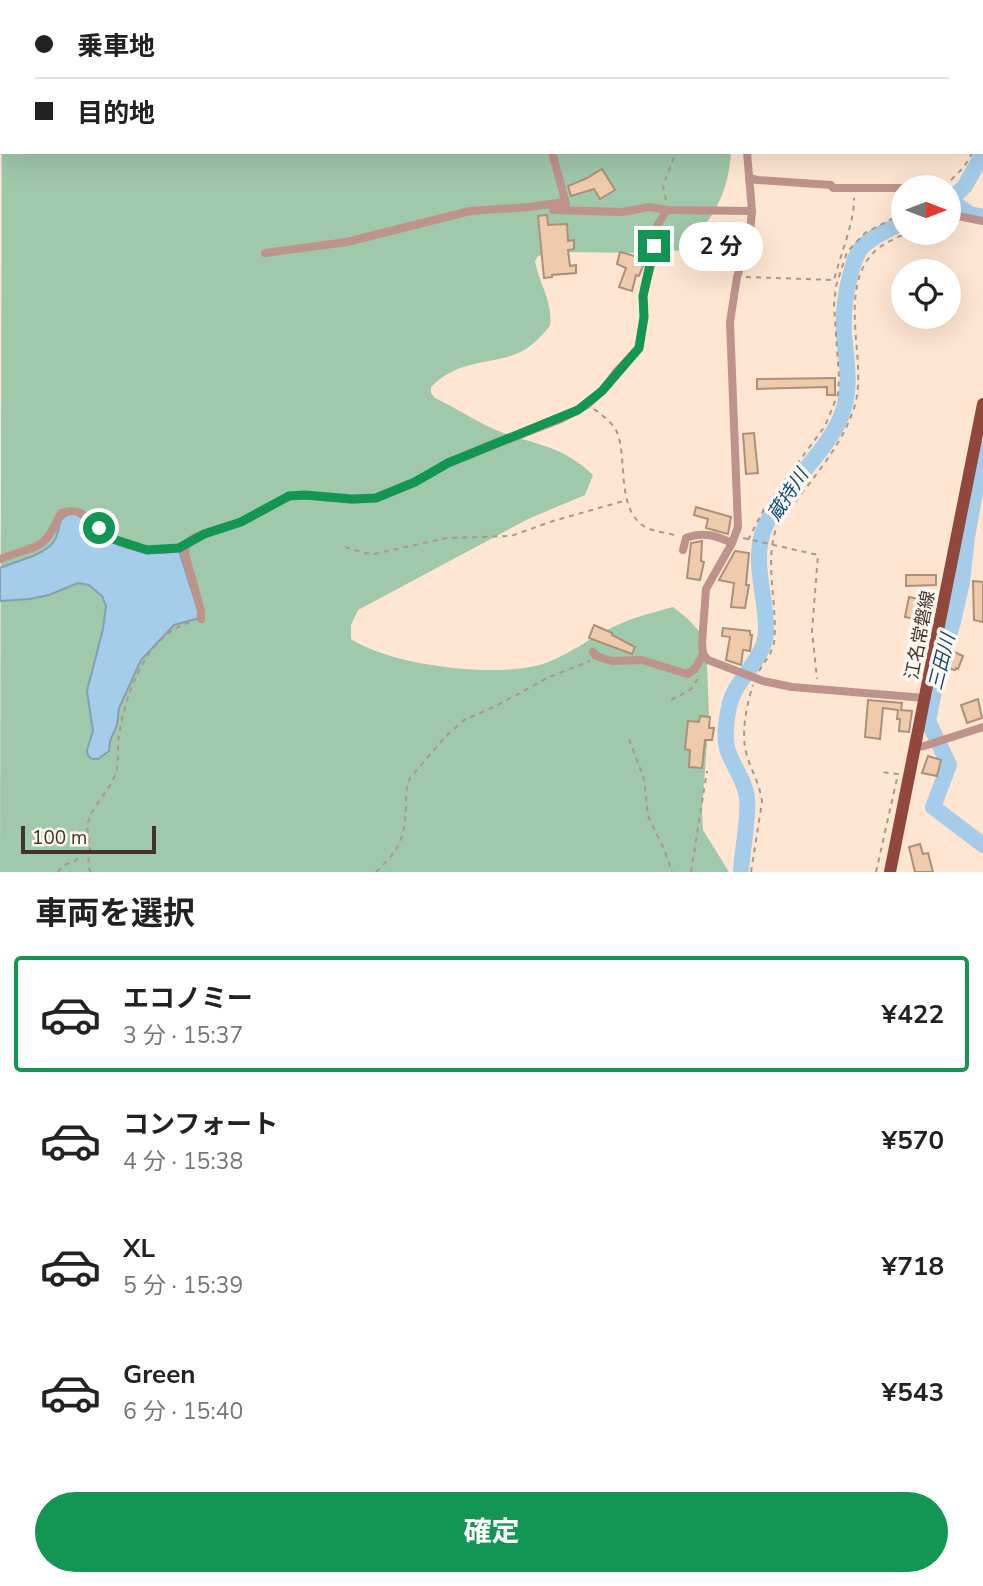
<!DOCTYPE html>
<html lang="ja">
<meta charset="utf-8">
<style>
:root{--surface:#fff;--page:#f2f2f2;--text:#222;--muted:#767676;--line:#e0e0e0;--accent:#139553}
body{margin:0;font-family:"Nunito Sans","Noto Sans JP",sans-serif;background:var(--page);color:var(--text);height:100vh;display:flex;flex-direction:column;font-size:26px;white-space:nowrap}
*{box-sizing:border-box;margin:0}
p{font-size:23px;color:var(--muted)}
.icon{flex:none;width:38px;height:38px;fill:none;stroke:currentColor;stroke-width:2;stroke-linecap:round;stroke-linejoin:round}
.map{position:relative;height:872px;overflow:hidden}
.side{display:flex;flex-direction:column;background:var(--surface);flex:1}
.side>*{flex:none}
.guide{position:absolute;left:0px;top:0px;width:984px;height:154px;box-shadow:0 7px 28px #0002;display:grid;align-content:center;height:154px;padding:0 35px;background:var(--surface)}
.needle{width:46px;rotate:90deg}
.tools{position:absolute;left:891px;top:175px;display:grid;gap:14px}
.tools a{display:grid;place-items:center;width:70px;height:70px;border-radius:50%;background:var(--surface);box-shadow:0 7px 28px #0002;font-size:35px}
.scale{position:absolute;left:21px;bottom:18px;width:135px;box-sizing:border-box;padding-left:7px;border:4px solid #41352b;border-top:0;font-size:19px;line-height:24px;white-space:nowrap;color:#41352b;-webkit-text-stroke:5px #fef7f2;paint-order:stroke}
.end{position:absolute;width:32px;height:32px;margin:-16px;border:9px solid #139553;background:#fff;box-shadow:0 0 0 4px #fff}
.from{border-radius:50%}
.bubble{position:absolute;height:49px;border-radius:24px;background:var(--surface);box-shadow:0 7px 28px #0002;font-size:23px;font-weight:700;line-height:49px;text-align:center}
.guide b{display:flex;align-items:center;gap:24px;height:66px;font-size:26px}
.guide b+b{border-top:2px solid var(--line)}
.guide i{width:18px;height:18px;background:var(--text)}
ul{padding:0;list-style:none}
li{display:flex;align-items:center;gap:21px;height:116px;margin:0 14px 10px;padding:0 21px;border:4px solid transparent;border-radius:7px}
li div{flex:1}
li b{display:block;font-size:26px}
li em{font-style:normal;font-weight:700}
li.on{border-color:var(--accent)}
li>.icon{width:63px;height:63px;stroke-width:1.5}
h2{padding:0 35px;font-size:32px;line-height:84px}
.cta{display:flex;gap:14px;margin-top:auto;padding:14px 35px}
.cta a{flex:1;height:80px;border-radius:42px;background:var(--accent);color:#fff;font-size:28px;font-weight:700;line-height:80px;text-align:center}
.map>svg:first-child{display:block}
</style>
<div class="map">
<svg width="983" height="872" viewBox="0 0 983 872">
<rect width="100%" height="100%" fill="#ffe6d2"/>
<g fill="#a0c8ab">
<polygon points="24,0 660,0 662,2 22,2"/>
<path d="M2,26V152H731C728,196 713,218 684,250L651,253L555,252L538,256L535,261C539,284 553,301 550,326C543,334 535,343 526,349C495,367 462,356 431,387V393L435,398C454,407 471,418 489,427C528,445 559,442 593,475L585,495L528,519L358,610L351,625V639C390,665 489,677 535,666C564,660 594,634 622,623C638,616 656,612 673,607L688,619L706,639L709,715L702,811L703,830L729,872H0Z"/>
</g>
<path fill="#a5cce9" stroke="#879fb0" stroke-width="2" d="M75,513L117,544L179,551L199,613V618L174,625L141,660L119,708L117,725L110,741L109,751L98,759H92L88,756L87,750L93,731L87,691L103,629L106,606L102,596L89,585L78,583L49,595L30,599L0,601V568C16,561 38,557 51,545C65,531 51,517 75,513Z"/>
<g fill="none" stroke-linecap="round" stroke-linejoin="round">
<g stroke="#a5cce9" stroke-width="16">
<polyline points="951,201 970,214 983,217"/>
<polyline points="948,202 965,186 983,154"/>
<polyline points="983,449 967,537 962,582 953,622 939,666 928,721 949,765 933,807 983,845"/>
<path d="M741,872C742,848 749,822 747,798C745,781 735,769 729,754C723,740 726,722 729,707C734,679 764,662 766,632C767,600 752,563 763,532C778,489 831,453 844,408C851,383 846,359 844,334C843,314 845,295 850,276C853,266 855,255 862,247C873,236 889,229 903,223"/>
</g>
</g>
<g fill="#efcbac" stroke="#ac9078" stroke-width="2">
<polygon points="602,169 615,190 600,199 594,189 571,196 568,186 587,178"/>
<polygon points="547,215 548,225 567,224 568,241 574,240 574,249 568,250 570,266 576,265 576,273 552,275 552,277 544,278 538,216"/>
<polygon points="620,252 646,259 639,276 636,275 632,291 619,287 626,268 617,264"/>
<polygon points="835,378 835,395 827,395 827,387 757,389 757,379"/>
<polygon points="754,433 758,473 746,474 743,434"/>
<polygon points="696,507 731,517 728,534 706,528 708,519 694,515"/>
<polygon points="702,541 701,561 704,562 700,580 687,578 691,543"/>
<polygon points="735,551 749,553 746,585 749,585 745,608 731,607 734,583 719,580"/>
<polygon points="906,575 936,575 936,585 906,586"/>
<polygon points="973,581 983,582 983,622 974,620"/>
<polygon points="909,597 929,601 925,621 905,617"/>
<polygon points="594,625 612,633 612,635 635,647 632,654 589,638"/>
<polygon points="723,628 750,631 750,635 752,635 750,651 743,650 741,665 726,660 730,637 722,636"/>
<polygon points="950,650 963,656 958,669 956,668 955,670 947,668 948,665 945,664"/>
<polygon points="978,699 982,718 967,723 961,705"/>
<polygon points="868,700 902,703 901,710 912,711 909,732 899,731 900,719 897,719 898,710 883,708 880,739 865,737"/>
<polygon points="700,716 710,717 709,728 714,728 712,740 705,740 702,768 689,767 690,750 685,749 688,721 699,722"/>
<polygon points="928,756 941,760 937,776 922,773"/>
<polygon points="920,844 923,854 928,853 933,872 915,872 909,847"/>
</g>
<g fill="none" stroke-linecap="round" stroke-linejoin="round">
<g stroke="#ab9888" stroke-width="2" stroke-dasharray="5 5" stroke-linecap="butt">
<polyline points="552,0 552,2"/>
<polyline points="638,0 641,2"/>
<polyline points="567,2 568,0"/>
<polyline points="607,2 609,0"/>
<polyline points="672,2 674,0"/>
<polyline points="982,137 983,135"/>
<polyline points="944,187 964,167 973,152"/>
<polyline points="666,200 663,186 676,152"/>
<path d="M746,277L834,280C840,256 855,220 854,198"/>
<path d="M594,409C602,415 612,422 617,432C628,458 615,512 647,528C656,532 668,533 678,536"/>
<polyline points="743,538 818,555 812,631 817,679"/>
<polyline points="748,540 764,509 825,426 838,394 839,378 834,305 836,286 847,252 865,233 903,213"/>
<polyline points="345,547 364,553 374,554 447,538 511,536 553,521 627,500"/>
<path d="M759,671L770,654L774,643C778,606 765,568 775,532C779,519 791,507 799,497C821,468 847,437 856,401C866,357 837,288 875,251C884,243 896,238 907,233"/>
<polyline points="671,700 690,690 699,677"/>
<polyline points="629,739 644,779 648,816 664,849 672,872"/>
<polyline points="58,872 64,865 75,861 89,846"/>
<path d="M91,872C86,865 89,860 90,852C90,842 85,829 89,819C95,803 110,790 116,773C119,761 117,747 119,735C126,693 146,634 191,622"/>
<path d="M376,872C400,849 405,838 406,805C406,795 406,787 410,778L445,737L464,720L496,706L549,677L590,661"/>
<polyline points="691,872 707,771"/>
<path d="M751,872L762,802C760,782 748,766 745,747C742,729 747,703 753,685"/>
<polyline points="876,872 898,774 881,772"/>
</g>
<g stroke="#be938b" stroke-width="8">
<polyline points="744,2 744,0"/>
<polyline points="552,152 566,204"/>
<polyline points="747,152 752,211 749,241 737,277 730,322 738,527 732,543 706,589 702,643 703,654 708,660 763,681 792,687 925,698"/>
<polyline points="749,178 757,180 831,185 833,188 903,188"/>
<polyline points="553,210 622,212 649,207 667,210 752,211"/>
<polyline points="948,214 983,221"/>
<polyline points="265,253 347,242 470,211 529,207 565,202"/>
<path d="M683,550L686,538C703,531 717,536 732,543"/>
<path d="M0,559C38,544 43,553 61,513C88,505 91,527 111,538C134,550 162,554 186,545"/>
<polyline points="201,619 201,611 185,553 187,543 193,538 241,522 289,496 305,495 352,500 375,498 415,482 448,463 561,419 587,405 602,391 617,371 639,348 644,317 643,296 653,258 657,226 667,210"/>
<polyline points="593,652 596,656 612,661 642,660 687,674 695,669 703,654"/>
<polyline points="915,747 924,746 983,727"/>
</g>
<polyline stroke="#90473c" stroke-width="12" points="890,872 983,404"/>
</g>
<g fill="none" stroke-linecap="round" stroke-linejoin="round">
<polyline stroke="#139553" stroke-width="9" points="99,528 113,539 147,550 179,548 204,534 241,522 289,496 305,495 352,499 376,498 415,482 448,463 578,410 602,391 639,348 644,317 643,296 654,246"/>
</g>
<g text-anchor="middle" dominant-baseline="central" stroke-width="7" stroke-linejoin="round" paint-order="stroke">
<g font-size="18" fill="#41352b" stroke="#fef7f2">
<text transform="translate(920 635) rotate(-79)">江名常磐線</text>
</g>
<g font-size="19" font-style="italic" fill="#0a4d73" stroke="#fef7f2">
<text transform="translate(788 495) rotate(-57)">蔵持川</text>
<text transform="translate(942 662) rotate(-76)">三田川</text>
</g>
</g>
</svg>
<div class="tools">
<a><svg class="needle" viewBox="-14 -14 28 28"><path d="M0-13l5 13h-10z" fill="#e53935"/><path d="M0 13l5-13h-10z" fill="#767676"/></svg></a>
<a><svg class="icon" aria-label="locate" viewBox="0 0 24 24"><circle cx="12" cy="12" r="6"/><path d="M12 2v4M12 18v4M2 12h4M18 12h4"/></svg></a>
</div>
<div class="scale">100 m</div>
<i class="end from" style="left:99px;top:528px"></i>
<i class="end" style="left:654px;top:246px"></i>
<div class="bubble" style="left:679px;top:222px;width:84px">2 分</div>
<div class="guide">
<b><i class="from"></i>乗車地</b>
<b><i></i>目的地</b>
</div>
</div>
<section class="side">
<h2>車両を選択</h2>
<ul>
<li class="on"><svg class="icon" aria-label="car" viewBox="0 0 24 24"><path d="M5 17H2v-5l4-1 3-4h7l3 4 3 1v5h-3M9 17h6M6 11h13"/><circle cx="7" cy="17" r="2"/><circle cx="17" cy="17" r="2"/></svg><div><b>エコノミー</b><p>3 分 · 15:37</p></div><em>¥422</em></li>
<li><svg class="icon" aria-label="car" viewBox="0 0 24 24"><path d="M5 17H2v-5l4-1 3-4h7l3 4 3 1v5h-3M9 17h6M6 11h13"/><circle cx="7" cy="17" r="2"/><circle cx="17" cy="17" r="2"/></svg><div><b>コンフォート</b><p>4 分 · 15:38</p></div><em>¥570</em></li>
<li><svg class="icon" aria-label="car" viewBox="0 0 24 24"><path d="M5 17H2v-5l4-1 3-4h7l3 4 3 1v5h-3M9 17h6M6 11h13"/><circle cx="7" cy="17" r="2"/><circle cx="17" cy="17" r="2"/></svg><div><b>XL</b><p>5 分 · 15:39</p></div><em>¥718</em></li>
<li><svg class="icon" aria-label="car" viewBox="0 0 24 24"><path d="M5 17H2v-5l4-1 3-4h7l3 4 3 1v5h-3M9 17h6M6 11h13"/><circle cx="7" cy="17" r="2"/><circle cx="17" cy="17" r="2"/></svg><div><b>Green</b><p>6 分 · 15:40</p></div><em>¥543</em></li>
</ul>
<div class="cta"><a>確定</a></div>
</section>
